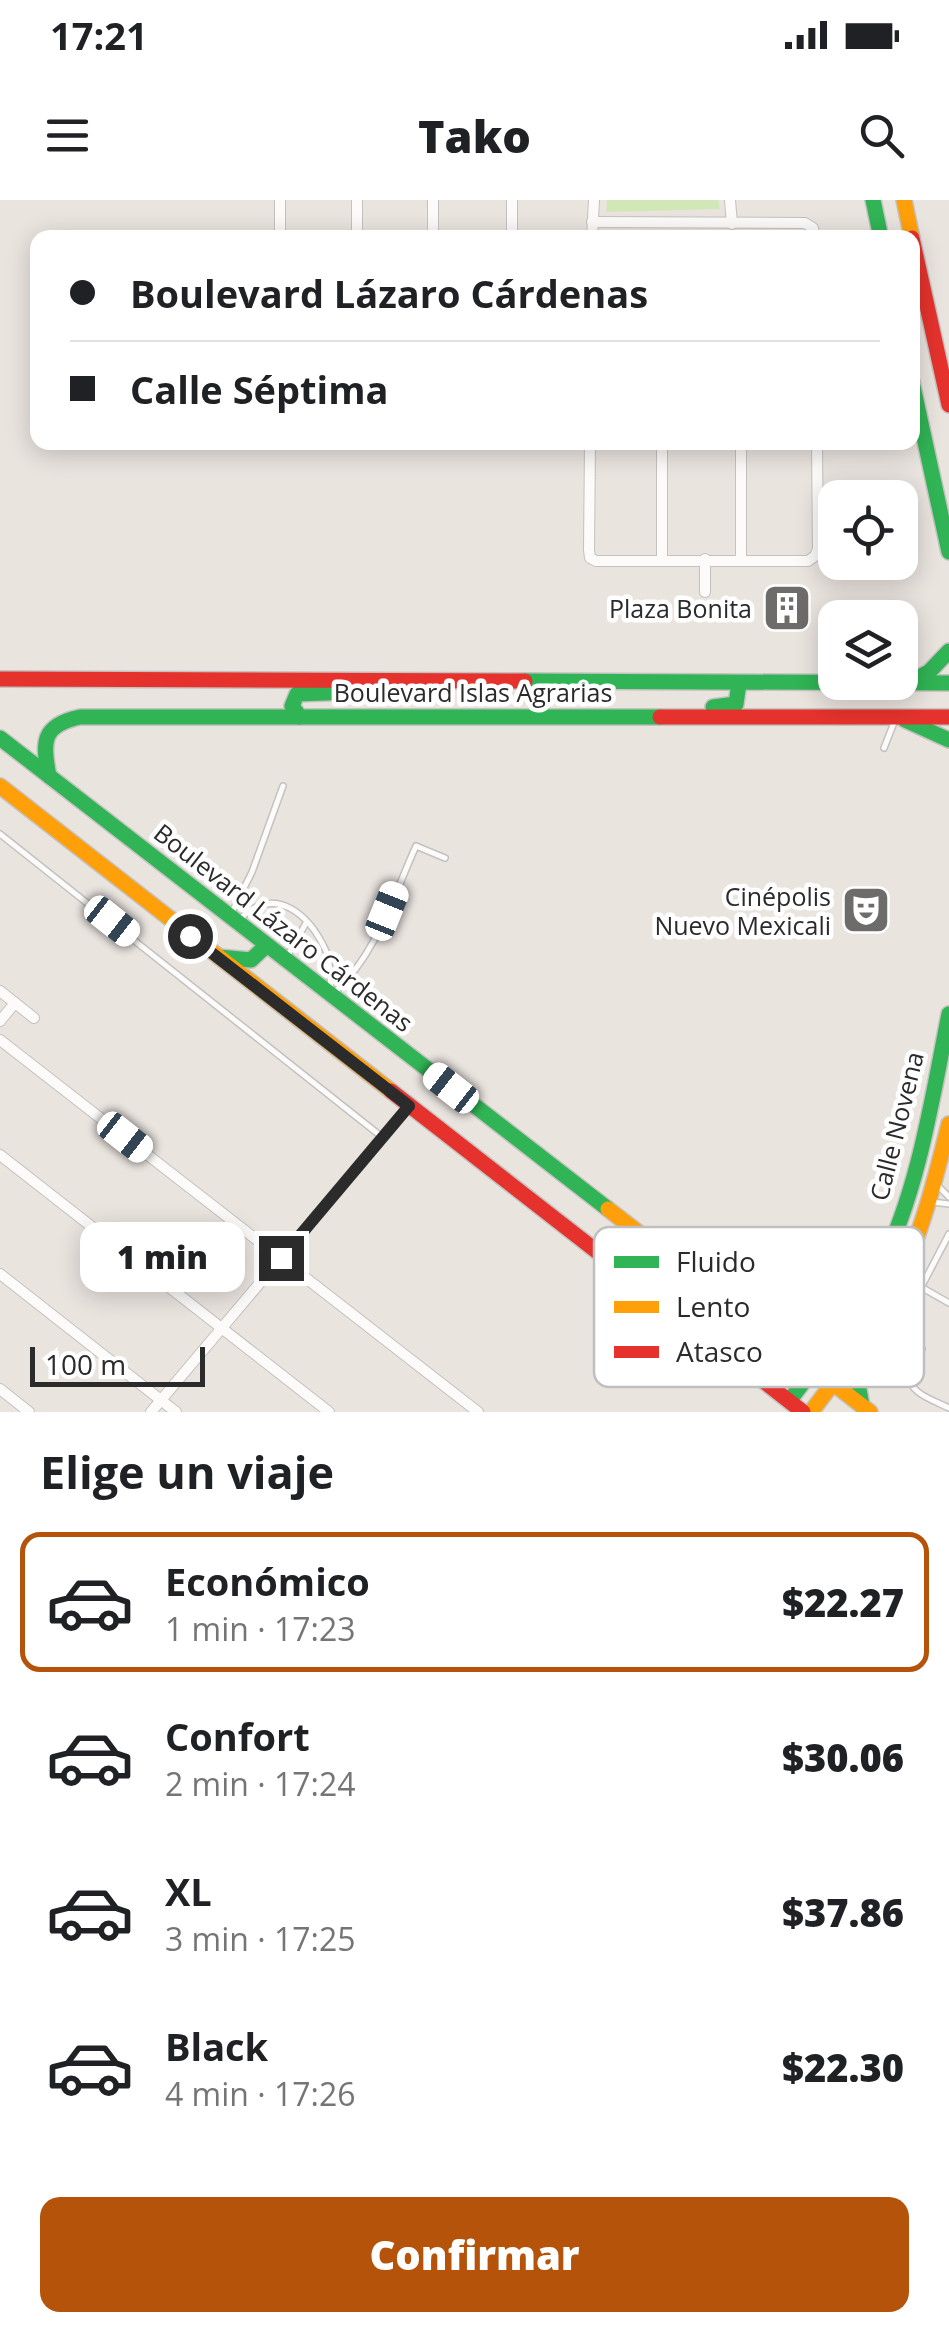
<!DOCTYPE html>
<html lang="es">
<meta charset="utf-8">
<style>
:root{--surface:#fff;--page:#f6f6f6;--text:#202124;--muted:#757577;--line:#e0e0e0;--accent:#b45309}
body{margin:0;font-family:"Open Sans",sans-serif;background:var(--page);color:var(--text);height:100vh;display:flex;flex-direction:column;font-size:38px;white-space:nowrap}
*{box-sizing:border-box;margin:0}
p{font-size:32px;color:var(--muted)}
.icon{flex:none;width:55px;height:55px;fill:none;stroke:currentColor;stroke-width:2;stroke-linecap:round;stroke-linejoin:round}
.map{position:relative;height:1212px;overflow:hidden}
.drawer{display:flex;flex-direction:column;background:var(--surface);flex:1}
.drawer>*{flex:none}
.hud{position:absolute;left:30px;top:30px;width:890px;height:220px;border-radius:20px;box-shadow:0 5px 25px #0003;display:grid;align-content:center;height:220px;padding:0 40px;background:var(--surface)}
.buttons{position:absolute;left:818px;top:280px;display:grid;gap:20px}
.buttons a{display:grid;place-items:center;width:100px;height:100px;border-radius:20px;background:var(--surface);box-shadow:0 5px 25px #0003;font-size:50px}
.scale{position:absolute;left:30px;bottom:25px;width:175px;box-sizing:border-box;padding-left:10px;border:5px solid #2b2b2b;border-top:0;font-size:28px;line-height:35px;white-space:nowrap;color:#2b2b2b;-webkit-text-stroke:8px #fff;paint-order:stroke}
.end{position:absolute;width:45px;height:45px;margin:-22px;border:12px solid #2b2b2b;background:#fff;box-shadow:0 0 0 5px #fff}
.from{border-radius:50%}
.bubble{position:absolute;height:70px;border-radius:20px;background:var(--surface);box-shadow:0 5px 25px #0003;font-size:32px;font-weight:800;line-height:70px;text-align:center}
.car{position:absolute;width:30px;height:60px;margin:-30px -15px;border-radius:12px;box-shadow:0 0 8px 2px #0007;background:linear-gradient(#fff 24%,#345 0 40%,#fff 0 76%,#345 0 86%,#fff 0)}
.hud b{display:flex;align-items:center;gap:35px;height:95px;font-size:38px}
.hud b+b{border-top:2px solid var(--line)}
.hud i{width:25px;height:25px;background:var(--text)}
ul{padding:0;list-style:none}
li{display:flex;align-items:center;gap:30px;height:140px;margin:0 20px 15px;padding:0 20px;border:5px solid transparent;border-radius:20px}
li div{flex:1}
li b{display:block;font-size:38px}
li em{font-style:normal;font-weight:800}
li.selected{border-color:var(--accent)}
li>.icon{width:90px;height:90px;stroke-width:1.5}
h2{padding:0 40px;font-size:45px;line-height:120px}
.action{display:flex;gap:20px;margin-top:auto;padding:20px 40px}
.action a{flex:1;height:115px;border-radius:20px;background:var(--accent);color:#fff;font-size:40px;font-weight:800;line-height:115px;text-align:center}
.status{display:flex;justify-content:space-between;align-items:center;height:70px;padding:0 50px;background:var(--surface);direction:ltr}
.status svg{height:28px;fill:currentColor}
header{display:flex;justify-content:space-between;align-items:center;height:130px;padding:0 40px;background:var(--surface);font-size:45px;font-weight:800}
.map>svg:first-child{display:block}
</style>
<div class="status"><b>17:21</b><svg viewBox="0 0 49 12"><path d="M0 12V9h3v3zM5 12V6h3v6zM10 12V3h3v9zM15 12V0h3v12zM26 1h20v11H26zM47 4h2v5h-2z"/></svg></div>
<header><svg class="icon" aria-label="menu" viewBox="0 0 24 24"><path d="M4 6h16M4 12h16M4 18h16"/></svg>Tako<svg class="icon" aria-label="search" viewBox="0 0 24 24"><circle cx="10" cy="10" r="6"/><path d="M15 15l6 6"/></svg></header>
<div class="map">
<svg width="949" height="1212" viewBox="0 0 949 1212">
<rect width="100%" height="100%" fill="#eae4df"/>
<polygon fill="#d1e7b5" points="607,0 718,0 720,9 606,12"/>
<g fill="none" stroke-linecap="round" stroke-linejoin="round">
<g stroke="#c3c1c1" stroke-width="8">
<g id="lane">
<polyline points="884,548 895,520"/>
<polyline points="0,634 382,937"/>
<polyline points="232,712 252,672 283,586"/>
<path d="M240,719C275,684 309,714 326,751C331,762 330,778 331,791"/>
<polyline points="288,755 306,723"/>
<path d="M334,793C376,755 393,697 416,646L445,658"/>
<polyline points="937,985 949,997"/>
<polyline points="932,1002 949,1004"/>
<path d="M949,1034L903,1122V1131L922,1149L907,1173C910,1194 931,1199 949,1208"/>
<polyline points="921,1087 949,1103"/>
</g>
</g>
<g stroke="#c3c1c1" stroke-width="12">
<g id="street">
<polyline points="730,0 732,24"/>
<polyline points="592,22 805,23 813,28 815,38"/>
<polyline points="280,38 280,0"/>
<polyline points="357,38 357,0"/>
<polyline points="433,38 433,0"/>
<polyline points="512,38 512,0"/>
<polyline points="592,38 594,0"/>
<polyline points="590,242 589,350 590,358 596,361 808,361 815,356 818,349 817,242"/>
<polyline points="741,358 741,242"/>
<polyline points="662,361 662,242"/>
<polyline points="705,392 705,359"/>
<polyline points="0,791 34,818"/>
<polyline points="0,821 15,803"/>
<polyline points="0,840 478,1212"/>
<polyline points="0,955 329,1212"/>
<polyline points="0,1074 176,1212"/>
<polyline points="0,1189 29,1212"/>
<polyline points="151,1212 409,906"/>
</g>
</g>
<g stroke="#c5c3c1" stroke-width="18">
<g id="fast">
<polyline points="873,0 881,38"/>
<polyline points="912,182 949,352"/>
<polyline points="525,481 949,483"/>
<polyline points="910,482 929,472 949,451"/>
<polyline points="713,507 736,504 739,483"/>
<polyline points="300,517 292,506 297,494 381,491 395,481"/>
<polyline points="905,520 949,540"/>
<polyline points="0,538 608,1009"/>
<path d="M49,576C42,542 42,525 80,517H660"/>
<polyline points="219,757 251,760 267,745"/>
<polyline points="862,1152 857,1178 862,1206"/>
<path d="M790,1200C822,1157 857,1115 881,1066C919,988 932,899 949,814"/>
</g>
</g>
<g stroke="#c5c3c1" stroke-width="18">
<g id="slow">
<polyline points="904,0 912,38"/>
<polyline points="0,586 391,891"/>
<polyline points="608,1009 870,1212"/>
<path d="M737,1108C779,1116 816,1124 855,1104"/>
<path d="M811,1212C844,1169 877,1126 900,1078C923,1029 936,976 949,924"/>
</g>
</g>
<g stroke="#c5c3c1" stroke-width="18">
<g id="jam">
<polyline points="912,38 949,205"/>
<polyline points="0,479 525,481"/>
<polyline points="660,517 949,517"/>
<polyline points="391,891 803,1212"/>
</g>
</g>
<use href="#lane" stroke="#fcfbfa" stroke-width="5"/>
<use href="#street" stroke="#fcfbfa" stroke-width="10"/>
<use href="#fast" stroke="#30b455" stroke-width="15"/>
<use href="#slow" stroke="#ff9f0a" stroke-width="15"/>
<use href="#jam" stroke="#e5322d" stroke-width="15"/>
</g>
<g fill="none" stroke-linecap="round" stroke-linejoin="round">
<polyline stroke="#2b2b2b" stroke-width="12" points="190,736 409,906 281,1058"/>
</g>
<defs>
<g id="building-square" transform="scale(2.5)"><rect x="-9" y="-9" width="18" height="18" rx="4" fill="#6e6c6a" stroke="#fff"/><path d="M-4-6H4V6H1V3H-1V6H-4ZM-2.5-4.3h1.7v1.8h-1.7ZM.8-4.3h1.7v1.8H.8ZM-2.5-1h1.7V.8h-1.7ZM.8-1h1.7V.8H.8Z" fill="#fff"/></g>
<g id="theatre-square" transform="scale(2.5)"><rect x="-9" y="-9" width="18" height="18" rx="4" fill="#6e6c6a" stroke="#fff"/><path d="M-5-5.5Q0-4 5-5.5V0Q5 5 0 6Q-5 5-5 0ZM-3.3-2.5H-1v1.5H-3.3ZM1-2.5H3.3v1.5H1ZM-2.8 1Q0 5.5 2.8 1Z" fill="#fff"/></g>
</defs>
<g fill-rule="evenodd">
<use href="#building-square" x="787" y="408"/>
<use href="#theatre-square" x="866" y="710"/>
</g>
<g text-anchor="middle" dominant-baseline="central" stroke-width="9" stroke-linejoin="round" paint-order="stroke">
<g font-size="25" fill="#2b2b2b" stroke="#fff" text-anchor="end">
<text x="752" y="408">Plaza Bonita</text>
<text x="831" y="696">Cinépolis<tspan x="831" dy="29">Nuevo Mexicali</tspan></text>
</g>
<g font-size="25" fill="#2b2b2b" stroke="#fff">
<text x="473" y="492">Boulevard Islas Agrarias</text>
<text transform="translate(284 727) rotate(38)">Boulevard Lázaro Cárdenas</text>
<text transform="translate(896 926) rotate(-76)">Calle Novena</text>
</g>
</g>
<rect x="594" y="1027" width="330" height="160" rx="15" fill="#fff" stroke="#bfbfbf" stroke-width="2.5"/>
<rect x="614" y="1056" width="45" height="12" fill="#30b455"/>
<rect x="614" y="1101" width="45" height="12" fill="#ff9f0a"/>
<rect x="614" y="1146" width="45" height="12" fill="#e5322d"/>
<g font-size="28" fill="#2b2b2b">
<text x="676" y="1072">Fluido</text>
<text x="676" y="1117">Lento</text>
<text x="676" y="1162">Atasco</text>
</g>
</svg>
<div class="buttons">
<a><svg class="icon" aria-label="locate" viewBox="0 0 24 24"><circle cx="12" cy="12" r="6"/><path d="M12 2v4M12 18v4M2 12h4M18 12h4"/></svg></a>
<a><svg class="icon" aria-label="layers" viewBox="0 0 24 24"><path d="M12 4l9 5-9 5-9-5zM3 14l9 5 9-5"/></svg></a>
</div>
<div class="scale">100 m</div>
<i class="end from" style="left:190px;top:736px"></i>
<i class="end" style="left:281px;top:1058px"></i>
<div class="bubble" style="left:80px;top:1022px;width:165px">1 min</div>
<i class="car" style="left:387px;top:711px;rotate:22deg"></i>
<i class="car" style="left:112px;top:721px;rotate:128deg"></i>
<i class="car" style="left:451px;top:888px;rotate:308deg"></i>
<i class="car" style="left:125px;top:937px;rotate:128deg"></i>
<div class="hud">
<b><i class="from"></i>Boulevard Lázaro Cárdenas</b>
<b><i></i>Calle Séptima</b>
</div>
</div>
<section class="drawer">
<h2>Elige un viaje</h2>
<ul>
<li class="selected"><svg class="icon" aria-label="car" viewBox="0 0 24 24"><path d="M5 17H2v-5l4-1 3-4h7l3 4 3 1v5h-3M9 17h6M6 11h13"/><circle cx="7" cy="17" r="2"/><circle cx="17" cy="17" r="2"/></svg><div><b>Económico</b><p>1 min · 17:23</p></div><em>$22.27</em></li>
<li><svg class="icon" aria-label="car" viewBox="0 0 24 24"><path d="M5 17H2v-5l4-1 3-4h7l3 4 3 1v5h-3M9 17h6M6 11h13"/><circle cx="7" cy="17" r="2"/><circle cx="17" cy="17" r="2"/></svg><div><b>Confort</b><p>2 min · 17:24</p></div><em>$30.06</em></li>
<li><svg class="icon" aria-label="car" viewBox="0 0 24 24"><path d="M5 17H2v-5l4-1 3-4h7l3 4 3 1v5h-3M9 17h6M6 11h13"/><circle cx="7" cy="17" r="2"/><circle cx="17" cy="17" r="2"/></svg><div><b>XL</b><p>3 min · 17:25</p></div><em>$37.86</em></li>
<li><svg class="icon" aria-label="car" viewBox="0 0 24 24"><path d="M5 17H2v-5l4-1 3-4h7l3 4 3 1v5h-3M9 17h6M6 11h13"/><circle cx="7" cy="17" r="2"/><circle cx="17" cy="17" r="2"/></svg><div><b>Black</b><p>4 min · 17:26</p></div><em>$22.30</em></li>
</ul>
<div class="action"><a>Confirmar</a></div>
</section>
